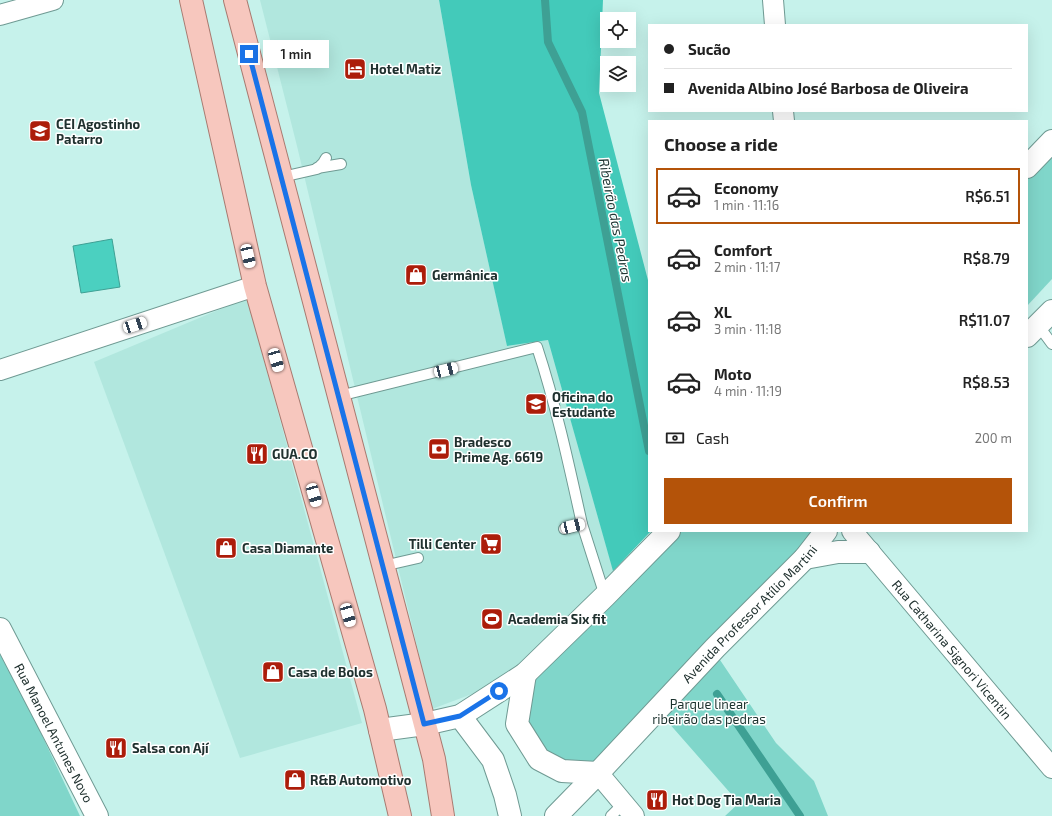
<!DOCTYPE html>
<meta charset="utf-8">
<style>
:root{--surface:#fff;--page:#f2f2f2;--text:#222;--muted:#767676;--line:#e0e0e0;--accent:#b45309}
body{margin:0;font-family:"Exo 2",sans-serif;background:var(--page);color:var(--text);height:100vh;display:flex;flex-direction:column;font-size:15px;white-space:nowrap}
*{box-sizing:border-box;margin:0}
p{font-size:13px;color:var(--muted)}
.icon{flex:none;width:22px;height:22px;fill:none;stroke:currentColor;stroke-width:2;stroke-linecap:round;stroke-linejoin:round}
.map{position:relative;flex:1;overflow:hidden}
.panel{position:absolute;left:648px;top:120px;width:380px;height:412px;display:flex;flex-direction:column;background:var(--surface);border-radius:0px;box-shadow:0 4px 16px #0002}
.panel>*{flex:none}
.hud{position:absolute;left:648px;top:24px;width:380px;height:88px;border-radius:0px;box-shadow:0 4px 16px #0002;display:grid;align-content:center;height:88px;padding:0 16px;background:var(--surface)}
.buttons{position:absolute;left:600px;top:12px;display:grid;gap:8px}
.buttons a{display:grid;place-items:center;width:36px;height:36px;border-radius:0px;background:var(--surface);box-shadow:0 4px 16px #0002;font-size:20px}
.end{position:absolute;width:18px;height:18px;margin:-9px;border:5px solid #1a73e8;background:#fff;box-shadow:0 0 0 2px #fff}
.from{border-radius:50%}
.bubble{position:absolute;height:28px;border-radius:0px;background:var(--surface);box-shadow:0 4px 16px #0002;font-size:13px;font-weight:600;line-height:28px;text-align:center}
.car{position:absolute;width:12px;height:24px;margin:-12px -6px;border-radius:5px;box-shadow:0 0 3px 1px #0007;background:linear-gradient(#fff 24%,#345 0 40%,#fff 0 76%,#345 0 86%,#fff 0)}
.hud b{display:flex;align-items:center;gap:14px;height:38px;font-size:15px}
.hud b+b{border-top:1px solid var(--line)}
.hud i{width:10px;height:10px;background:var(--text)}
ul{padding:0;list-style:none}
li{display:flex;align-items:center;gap:12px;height:56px;margin:0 8px 6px;padding:0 8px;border:2px solid transparent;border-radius:0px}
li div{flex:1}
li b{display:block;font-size:15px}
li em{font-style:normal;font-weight:600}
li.on{border-color:var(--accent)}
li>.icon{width:36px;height:36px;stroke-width:1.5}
h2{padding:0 16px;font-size:18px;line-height:48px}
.pay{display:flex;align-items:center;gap:10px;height:44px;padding:0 16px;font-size:15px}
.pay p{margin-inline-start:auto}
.button{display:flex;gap:8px;margin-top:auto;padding:8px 16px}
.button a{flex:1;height:46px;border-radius:0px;background:var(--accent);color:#fff;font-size:16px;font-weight:600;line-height:46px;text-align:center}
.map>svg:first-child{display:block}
</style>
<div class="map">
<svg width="1052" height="816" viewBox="0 0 1052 816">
<rect width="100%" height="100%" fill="#c6f2eb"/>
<g fill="#b1e7de">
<polygon points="260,0 439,0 471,185 507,345 548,340 617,584 525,674 432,709 297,146"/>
<polygon points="247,298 362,723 240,758 94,362"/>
</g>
<g fill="#80d6ca">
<polygon points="1052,147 1052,279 1027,306 1027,172"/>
<polygon points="675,531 818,531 594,765 566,764 544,753 521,717 534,674"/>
<polygon points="0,654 38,727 80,816 0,816"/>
<polygon points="716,654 776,743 814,781 828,816 725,816 739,803 653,705"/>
</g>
<polygon fill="#43caba" points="439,0 603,0 599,93 649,284 649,531 651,531 613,571 548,340 507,346 471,185"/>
<polygon fill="#4bd0c0" stroke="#3ea094" points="112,239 120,287 81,293 73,246"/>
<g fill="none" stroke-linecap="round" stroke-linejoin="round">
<g stroke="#3ea094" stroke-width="8">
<polyline points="545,0 548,42 582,112 649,451"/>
<polyline points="717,694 800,816"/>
</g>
<g stroke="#6f9a93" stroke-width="12">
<g id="service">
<polyline points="317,168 341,164"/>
<polyline points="282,177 317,169 323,163 326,158"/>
<polyline points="1038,325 1052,344"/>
<path d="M339,396L537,347C556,405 569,465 582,524L564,529"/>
<polyline points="582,524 605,596"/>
<polyline points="383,566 418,558"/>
<polyline points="611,816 624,803"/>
</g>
</g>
<g stroke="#6f9a93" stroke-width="22">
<g id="minor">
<polyline points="773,0 775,25"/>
<polyline points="0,15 53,0"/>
<polyline points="783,111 784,121"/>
<polyline points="0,370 255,286"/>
<path id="s1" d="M852,531L1052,768"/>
<polyline points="598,773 634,816"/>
</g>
</g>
<g stroke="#6f9a93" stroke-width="24">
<g id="tertiary">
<path id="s2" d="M0,629L97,816"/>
</g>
</g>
<g stroke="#6f9a93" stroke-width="24">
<g id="secondary">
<polyline points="1027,167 1052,141"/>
<polyline points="1027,336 1052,311"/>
<polyline points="805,558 838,552 869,552"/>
<polyline points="525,674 517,724 539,759 562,771 598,773"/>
<polyline points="460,716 493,760 505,795 510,816"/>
<polyline points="380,730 425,724 460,716 525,674 605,596 669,531"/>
<path id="s3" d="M556,816L598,773L715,648L805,558L826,531"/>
</g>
</g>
<g stroke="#a87a70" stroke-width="24">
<g id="primary">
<polyline points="191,0 255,286 375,709 400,816"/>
<polyline points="235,0 434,759 443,816"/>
</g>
</g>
<use href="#service" stroke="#fff" stroke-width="10"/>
<use href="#minor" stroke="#fff" stroke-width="20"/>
<use href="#tertiary" stroke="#fff" stroke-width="22"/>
<use href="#secondary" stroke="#fff" stroke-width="22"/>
<use href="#primary" stroke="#f7c7be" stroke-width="22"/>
</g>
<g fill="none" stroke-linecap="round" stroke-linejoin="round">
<polyline stroke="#1a73e8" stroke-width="5" points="249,54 424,724 460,716 499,691"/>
</g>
<defs>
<g id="hotel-square" transform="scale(1.15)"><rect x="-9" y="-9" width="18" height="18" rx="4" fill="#ac1d0a" stroke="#fff"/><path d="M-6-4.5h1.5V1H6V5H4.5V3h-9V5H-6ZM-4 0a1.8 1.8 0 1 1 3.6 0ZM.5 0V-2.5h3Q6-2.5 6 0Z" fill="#fff"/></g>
<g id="school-square" transform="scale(1.15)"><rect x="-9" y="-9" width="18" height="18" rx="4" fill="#ac1d0a" stroke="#fff"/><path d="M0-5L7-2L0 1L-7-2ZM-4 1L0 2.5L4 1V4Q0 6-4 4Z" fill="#fff"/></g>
<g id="shop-square" transform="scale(1.15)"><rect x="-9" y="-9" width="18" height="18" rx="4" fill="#ac1d0a" stroke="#fff"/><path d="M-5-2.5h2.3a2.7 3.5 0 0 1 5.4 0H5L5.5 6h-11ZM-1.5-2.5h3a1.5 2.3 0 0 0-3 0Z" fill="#fff"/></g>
<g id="bank-square" transform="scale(1.15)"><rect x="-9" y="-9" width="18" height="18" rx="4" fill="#ac1d0a" stroke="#fff"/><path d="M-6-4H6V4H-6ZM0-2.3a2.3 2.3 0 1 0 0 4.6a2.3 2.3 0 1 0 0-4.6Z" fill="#fff"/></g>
<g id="restaurant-square" transform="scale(1.15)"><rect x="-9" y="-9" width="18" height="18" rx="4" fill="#ac1d0a" stroke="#fff"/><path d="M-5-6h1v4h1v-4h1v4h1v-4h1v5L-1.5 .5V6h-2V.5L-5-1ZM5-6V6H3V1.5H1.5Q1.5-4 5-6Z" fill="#fff"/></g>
<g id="supermarket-square" transform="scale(1.15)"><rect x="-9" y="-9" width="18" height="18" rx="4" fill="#ac1d0a" stroke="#fff"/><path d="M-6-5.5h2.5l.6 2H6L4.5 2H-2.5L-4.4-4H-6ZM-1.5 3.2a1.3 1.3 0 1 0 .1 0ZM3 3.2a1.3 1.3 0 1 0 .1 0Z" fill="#fff"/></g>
<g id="stadium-square" transform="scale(1.15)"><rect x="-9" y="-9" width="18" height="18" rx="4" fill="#ac1d0a" stroke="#fff"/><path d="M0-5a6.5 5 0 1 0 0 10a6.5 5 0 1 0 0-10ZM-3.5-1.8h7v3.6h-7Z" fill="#fff"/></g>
</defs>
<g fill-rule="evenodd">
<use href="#hotel-square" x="355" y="69"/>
<use href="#school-square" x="40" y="131"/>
<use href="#shop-square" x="416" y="275"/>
<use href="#school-square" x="536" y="404"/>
<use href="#bank-square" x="439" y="449"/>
<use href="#restaurant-square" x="257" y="454"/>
<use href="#supermarket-square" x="491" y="544"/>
<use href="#shop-square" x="226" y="548"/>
<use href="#stadium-square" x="492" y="619"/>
<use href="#shop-square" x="273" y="672"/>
<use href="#restaurant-square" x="116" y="748"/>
<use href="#shop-square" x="295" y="780"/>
<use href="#restaurant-square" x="657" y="800"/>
</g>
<g text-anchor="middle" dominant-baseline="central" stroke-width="3" stroke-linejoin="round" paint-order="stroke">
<g font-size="13" font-weight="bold" fill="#20312f" stroke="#fff" text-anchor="start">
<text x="370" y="69">Hotel Matiz</text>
<text x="56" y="124">CEI Agostinho<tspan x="56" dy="15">Patarro</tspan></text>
<text x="432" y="275">Germânica</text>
<text x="552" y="397">Oficina do<tspan x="552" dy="15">Estudante</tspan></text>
<text x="454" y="442">Bradesco<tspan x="454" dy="15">Prime Ag. 6619</tspan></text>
<text x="272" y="454">GUA.CO</text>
<text x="476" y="544" text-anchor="end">Tilli Center</text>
<text x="242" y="548">Casa Diamante</text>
<text x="508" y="619">Academia Six fit</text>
<text x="288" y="672">Casa de Bolos</text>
<text x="132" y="748">Salsa con Ají</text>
<text x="310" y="780">R&amp;B Automotivo</text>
<text x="672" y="800">Hot Dog Tia Maria</text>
</g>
<g font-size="13" fill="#20312f" stroke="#fff">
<text stroke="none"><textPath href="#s3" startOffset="280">Avenida Professor Atílio Martini</textPath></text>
<text stroke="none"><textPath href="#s1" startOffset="155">Rua Catharina Signori Vicentin</textPath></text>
<text stroke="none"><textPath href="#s2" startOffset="117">Rua Manoel Antunes Novo</textPath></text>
</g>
<g font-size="13" fill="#1b322e" stroke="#fff">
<text x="709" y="704">Parque linear<tspan x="709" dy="15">ribeirão das pedras</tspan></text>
</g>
<g font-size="14" font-style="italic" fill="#1f3633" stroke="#fff">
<text transform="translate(616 220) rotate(79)">Ribeirão das Pedras</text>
</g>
</g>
</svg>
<div class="buttons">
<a><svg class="icon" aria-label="locate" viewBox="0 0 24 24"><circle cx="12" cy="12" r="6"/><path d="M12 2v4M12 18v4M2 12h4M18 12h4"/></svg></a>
<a><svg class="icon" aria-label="layers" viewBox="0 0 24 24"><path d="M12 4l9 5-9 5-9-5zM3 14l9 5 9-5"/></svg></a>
</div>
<i class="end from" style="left:499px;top:691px"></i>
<i class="end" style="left:249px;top:54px"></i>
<div class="bubble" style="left:263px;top:40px;width:66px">1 min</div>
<i class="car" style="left:248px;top:256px;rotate:167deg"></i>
<i class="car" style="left:135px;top:325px;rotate:72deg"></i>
<i class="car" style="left:276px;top:360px;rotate:164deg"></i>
<i class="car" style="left:446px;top:370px;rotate:76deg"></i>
<i class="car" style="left:314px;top:495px;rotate:164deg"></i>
<i class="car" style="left:573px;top:526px;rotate:77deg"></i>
<i class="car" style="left:348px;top:615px;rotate:164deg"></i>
<div class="hud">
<b><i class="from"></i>Sucão</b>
<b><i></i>Avenida Albino José Barbosa de Oliveira</b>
</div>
<section class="panel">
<h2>Choose a ride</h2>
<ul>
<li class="on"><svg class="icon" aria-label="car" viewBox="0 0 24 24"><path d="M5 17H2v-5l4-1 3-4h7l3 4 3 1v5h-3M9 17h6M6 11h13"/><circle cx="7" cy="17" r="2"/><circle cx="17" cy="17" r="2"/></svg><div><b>Economy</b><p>1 min · 11:16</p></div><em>R$6.51</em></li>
<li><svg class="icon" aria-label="car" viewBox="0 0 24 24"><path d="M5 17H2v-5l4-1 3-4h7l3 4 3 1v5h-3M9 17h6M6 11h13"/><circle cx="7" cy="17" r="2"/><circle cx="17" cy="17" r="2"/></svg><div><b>Comfort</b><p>2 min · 11:17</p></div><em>R$8.79</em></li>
<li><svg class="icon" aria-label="car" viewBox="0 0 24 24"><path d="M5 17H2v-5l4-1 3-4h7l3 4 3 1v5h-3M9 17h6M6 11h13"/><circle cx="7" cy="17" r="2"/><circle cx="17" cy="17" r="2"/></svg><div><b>XL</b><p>3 min · 11:18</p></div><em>R$11.07</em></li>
<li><svg class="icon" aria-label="car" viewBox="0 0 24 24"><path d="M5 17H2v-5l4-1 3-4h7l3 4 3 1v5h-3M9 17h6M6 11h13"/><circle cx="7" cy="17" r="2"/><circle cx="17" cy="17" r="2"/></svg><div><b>Moto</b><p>4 min · 11:19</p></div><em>R$8.53</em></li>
</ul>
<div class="pay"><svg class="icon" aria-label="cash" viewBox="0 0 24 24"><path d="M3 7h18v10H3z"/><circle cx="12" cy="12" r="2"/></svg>Cash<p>200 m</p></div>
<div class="button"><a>Confirm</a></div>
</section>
</div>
